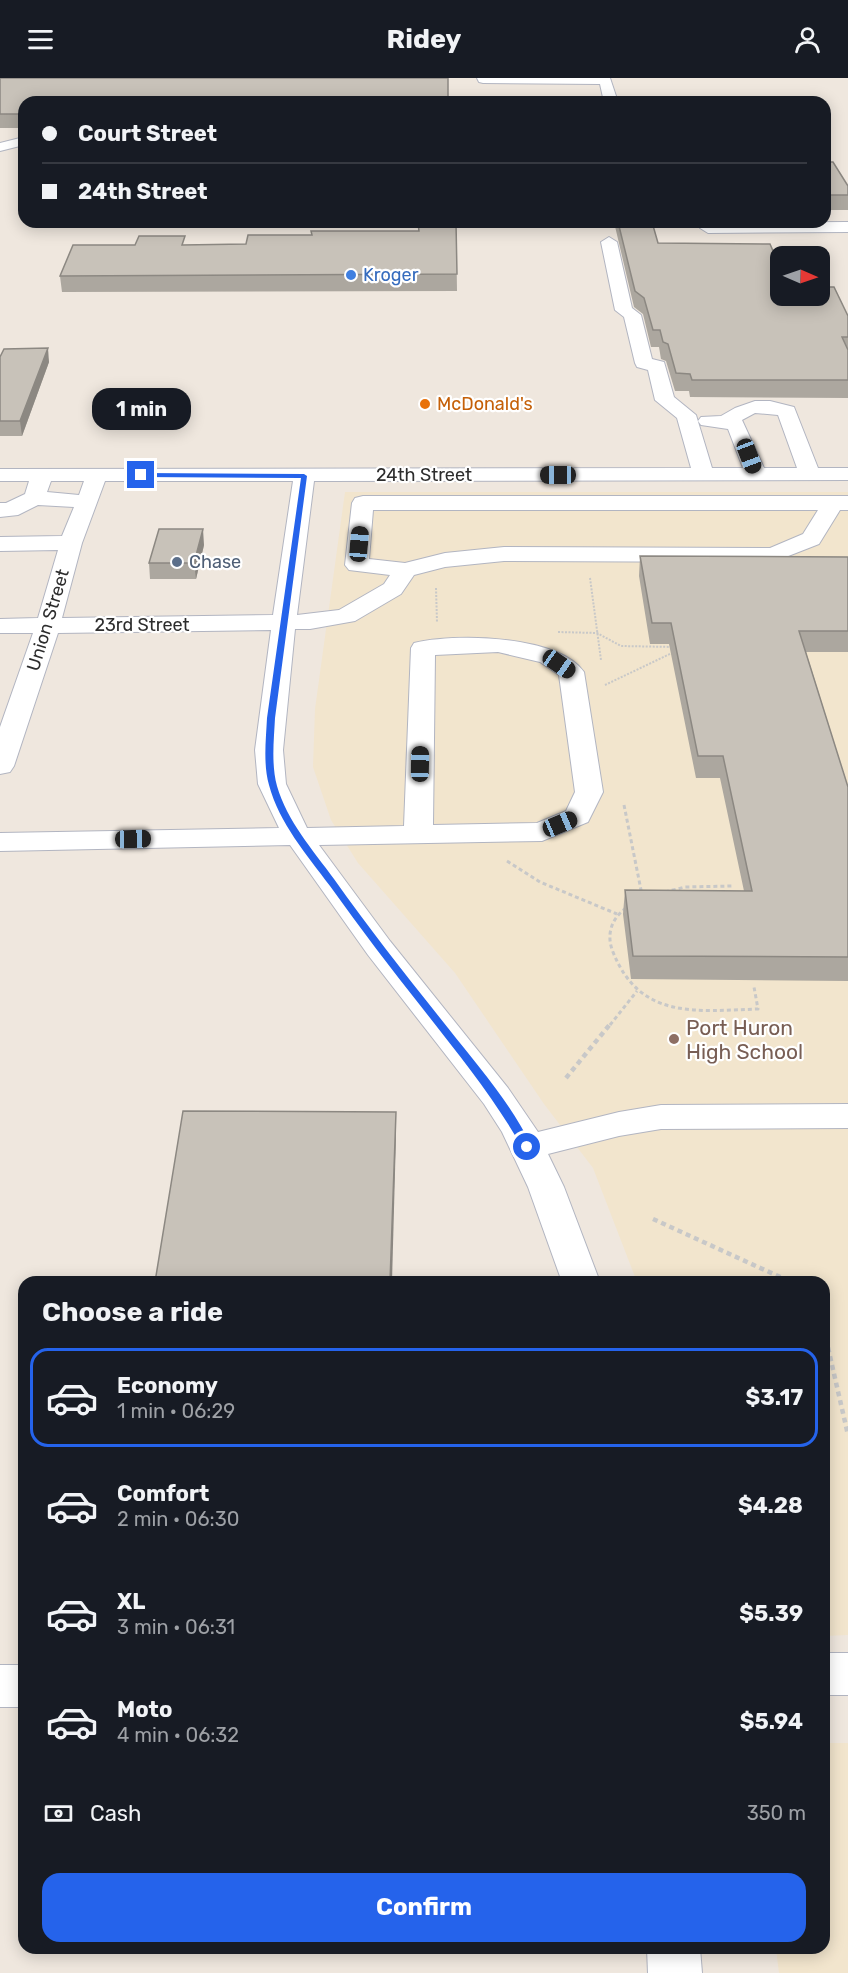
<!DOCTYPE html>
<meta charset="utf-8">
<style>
:root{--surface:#171b24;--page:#20242c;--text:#f1f3f6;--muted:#9ea1a6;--line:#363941;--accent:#2563eb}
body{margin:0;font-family:Rubik,sans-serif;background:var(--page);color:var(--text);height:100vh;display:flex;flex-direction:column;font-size:22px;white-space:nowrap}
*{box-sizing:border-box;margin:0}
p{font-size:20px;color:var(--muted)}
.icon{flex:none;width:33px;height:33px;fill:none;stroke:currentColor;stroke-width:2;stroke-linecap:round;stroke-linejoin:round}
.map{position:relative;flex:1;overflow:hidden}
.details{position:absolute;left:18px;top:1198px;width:812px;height:678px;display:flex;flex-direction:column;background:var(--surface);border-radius:18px;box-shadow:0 3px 15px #0003}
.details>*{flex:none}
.guide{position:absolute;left:18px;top:18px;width:813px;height:132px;border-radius:18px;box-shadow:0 3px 15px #0003;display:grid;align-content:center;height:132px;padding:0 24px;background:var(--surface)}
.needle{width:39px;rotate:92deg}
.tools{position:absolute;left:770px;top:168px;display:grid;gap:12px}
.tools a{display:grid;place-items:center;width:60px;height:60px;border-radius:12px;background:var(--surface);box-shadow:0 3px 15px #0003;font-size:30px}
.end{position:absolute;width:27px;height:27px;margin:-14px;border:8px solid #2563eb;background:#fff;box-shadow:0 0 0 3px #fff}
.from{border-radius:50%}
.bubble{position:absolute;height:42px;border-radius:18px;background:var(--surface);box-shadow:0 3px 15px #0003;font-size:20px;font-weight:700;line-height:42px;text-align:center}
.car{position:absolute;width:18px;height:36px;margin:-18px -9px;border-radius:8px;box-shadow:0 0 4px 2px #0007;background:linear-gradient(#222 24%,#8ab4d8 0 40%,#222 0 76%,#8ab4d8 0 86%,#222 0)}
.guide b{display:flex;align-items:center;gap:21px;height:57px;font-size:22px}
.guide b+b{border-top:2px solid var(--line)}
.guide i{width:15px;height:15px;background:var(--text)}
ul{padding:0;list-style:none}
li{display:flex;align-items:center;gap:18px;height:99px;margin:0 12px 9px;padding:0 12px;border:3px solid transparent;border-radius:18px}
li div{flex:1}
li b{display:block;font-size:22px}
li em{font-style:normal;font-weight:700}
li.current{border-color:var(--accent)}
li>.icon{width:54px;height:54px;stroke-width:1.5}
h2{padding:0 24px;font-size:27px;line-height:72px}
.pay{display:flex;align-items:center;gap:15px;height:66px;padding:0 24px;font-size:22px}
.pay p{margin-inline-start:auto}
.primary-button{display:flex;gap:12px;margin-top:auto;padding:12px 24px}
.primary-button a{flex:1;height:69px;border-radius:18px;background:var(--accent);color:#fff;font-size:24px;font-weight:700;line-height:69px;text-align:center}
header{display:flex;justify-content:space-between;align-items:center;height:78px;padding:0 24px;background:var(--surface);font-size:27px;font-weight:700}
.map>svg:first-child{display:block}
</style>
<header><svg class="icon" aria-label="menu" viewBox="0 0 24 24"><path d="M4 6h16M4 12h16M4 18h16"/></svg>Ridey<svg class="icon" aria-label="person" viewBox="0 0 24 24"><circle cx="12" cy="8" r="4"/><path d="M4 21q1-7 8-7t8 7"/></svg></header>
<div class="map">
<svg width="848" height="1895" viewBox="0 0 848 1895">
<rect width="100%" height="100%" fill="#efe7de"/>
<g fill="#f2e5cd">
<polygon points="345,414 848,414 848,1557 824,1558 824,1204 637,1204 593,1090 544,1026 455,895 358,785 331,742 313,689 315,631"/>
<polygon points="824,1665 848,1665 848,1895 779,1895 776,1871 824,1870"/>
</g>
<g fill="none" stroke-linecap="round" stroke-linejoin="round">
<g stroke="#b2b5c1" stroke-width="2">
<g id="minor">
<polygon points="477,0 610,0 618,24 604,24 600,6 483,5 479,4"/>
<polygon points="24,59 24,67 0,73 0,65"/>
<polygon points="848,144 848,154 708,155 700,150 708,145"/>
<path d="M609,159L617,164L632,230L641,237L652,281L664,284L674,319L696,337L712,390H743L728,351L701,347L698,343L701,339L721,338L735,330L755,323H770L794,329L818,390H848V402L314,403L297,537L339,532L384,506L390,497L349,492L345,487L352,425L355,420L363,418H848V432H840L819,466L773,484L504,483L445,489L414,497L401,516L355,543L310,551H295L283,672L286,706L307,750L404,748L411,570L414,565C455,555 558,557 584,594L603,714L588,744L542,763L319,767L390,863L508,1010L538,1054L619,1034L661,1027L848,1026V1050L661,1051L619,1058L548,1076L564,1109L600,1204H562L528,1109L502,1054L484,1026L368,877L290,767L0,773V755L279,750L258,706L255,672L271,552L58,555L14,688L10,694L0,696V649L33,555H0V541L38,540L58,472L0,473V459L62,458L74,429L38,427L18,437L0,439V425H6L25,416L29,403H0V391L691,390L677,340L655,322L648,292L637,289L635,285L624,239L615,232L601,164ZM755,335L778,337L797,390H764L742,342ZM51,403H84L79,417L47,414ZM105,403H293L273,537L62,540L82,465ZM373,432H818L803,456L770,470L504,469L445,475L405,485L369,481ZM498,574L540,584L559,597L575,714L566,733L537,745L433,747L435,577Z"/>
<rect x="824" y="1575" width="24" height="42"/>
<rect x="0" y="1587" width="24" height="42"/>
<polygon points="647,1870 700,1870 702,1895 648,1895"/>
</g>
</g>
<g stroke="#c8c8c8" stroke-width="2" stroke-dasharray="2 1.5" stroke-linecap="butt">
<polyline points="590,500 601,582"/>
<polyline points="436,510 437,544"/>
<polyline points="558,554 597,555 621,568 674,569"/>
<polyline points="605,607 674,574"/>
</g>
<g stroke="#c8c8c8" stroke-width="3" stroke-dasharray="4 3" stroke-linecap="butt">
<polyline points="624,727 642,817"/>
<polyline points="507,783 540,804 617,836"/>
<polyline points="665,814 685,809 733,808"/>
<path d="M626,830C611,841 606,857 613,874C640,942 696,933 758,931L754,909"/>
<polyline points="610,947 637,913"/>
</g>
<g stroke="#c8c8c8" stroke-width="4.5" stroke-dasharray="5 4" stroke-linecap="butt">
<polyline points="566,1000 611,945"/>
<polyline points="653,1141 791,1204"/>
<polyline points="824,1252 848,1357"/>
</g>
<use href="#minor" fill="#fff" fill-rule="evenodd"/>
</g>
<g fill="#aca79f">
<polygon points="0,0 448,0 448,24 24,24 24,50 0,50"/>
<polygon points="825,84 848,108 848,132 825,132"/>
<polygon points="614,144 652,144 658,165 780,218 848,238 848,320 690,319 689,313 675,313 666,283 661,281 659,269 651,269 643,236 634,229"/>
<polygon points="418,145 456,145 457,213 62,214 60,198 185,167 246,166 311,157 311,153 418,153"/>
<polygon points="0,279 49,284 22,358 0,358"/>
<polygon points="204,467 196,501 150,501 149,485"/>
<polygon points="640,478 848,479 848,574 806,574 848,709 848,903 631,901 623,836 625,812 744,813 720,700 696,700 669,566 650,566 639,498"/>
</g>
<g fill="#8c8882">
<polygon points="48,270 49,284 22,358 20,343"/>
<polygon points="203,451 204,467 196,501 194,485"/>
<polygon points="396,1034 396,1058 392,1204 390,1204"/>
</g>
<g fill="#c8c2b9" stroke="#8c8882" stroke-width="1.5">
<polygon points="0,0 448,0 448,19 428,19 428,24 212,24 213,23 51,23 50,24 24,24 24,36 0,36"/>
<polygon points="825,84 833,84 848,108 848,117 825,117"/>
<polygon points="618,144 652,144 658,165 770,166 780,189 780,218 819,218 819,209 834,209 848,238 848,259 842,259 848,272 848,302 692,302 690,296 676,295 668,266 663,264 660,252 653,252 644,220 635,213"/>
<polygon points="418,145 456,145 457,196 60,198 73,167 135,167 139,158 185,158 182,167 246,166 248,157 312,157 311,153 419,153"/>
<polygon points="48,270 20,343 0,343 0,279 4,271"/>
<polygon points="159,451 203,451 194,485 149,485"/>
<polygon points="640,478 848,479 848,553 799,553 848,709 848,879 633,878 625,812 752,813 723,678 698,678 671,545 652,545"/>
<polygon points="183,1033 396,1034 390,1204 155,1204"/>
</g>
<path fill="#2563eb" d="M141,395L304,396L307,398L275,640C274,661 271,686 277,708C287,743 313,772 334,801C370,852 409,901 448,950C478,988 511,1025 532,1069L531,1071H523C495,1021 459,977 423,931C391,891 360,850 330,808C307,777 279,745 269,707C263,686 266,661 267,640L301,400L139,399Z"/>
<circle fill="#3f7fe0" stroke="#fff" stroke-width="2" cx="351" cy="197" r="6"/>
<circle fill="#e8710a" stroke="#fff" stroke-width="2" cx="425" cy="326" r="6"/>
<circle fill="#5c6f8a" stroke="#fff" stroke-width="2" cx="177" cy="484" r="6"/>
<circle fill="#8d6e63" stroke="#fff" stroke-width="2" cx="674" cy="961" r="6"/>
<g text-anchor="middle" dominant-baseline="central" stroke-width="4.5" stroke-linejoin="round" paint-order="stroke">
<g font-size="18" fill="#366cbe" stroke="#fff" text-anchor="start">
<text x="363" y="197">Kroger</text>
</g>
<g font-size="18" fill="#c56008" stroke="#fff" text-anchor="start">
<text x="437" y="326">McDonald's</text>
</g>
<g font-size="18" fill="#2d2d2d" stroke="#fff">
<text x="424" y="397">24th Street</text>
<text transform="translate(48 542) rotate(-73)">Union Street</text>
<text x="142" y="547">23rd Street</text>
</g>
<g font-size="18" fill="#4e5e75" stroke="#fff" text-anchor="start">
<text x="189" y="484">Chase</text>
</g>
<g font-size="21" fill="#785e54" stroke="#fff" text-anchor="start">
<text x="686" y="949">Port Huron<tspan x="686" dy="24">High School</tspan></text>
</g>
</g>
</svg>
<div class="tools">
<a><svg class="needle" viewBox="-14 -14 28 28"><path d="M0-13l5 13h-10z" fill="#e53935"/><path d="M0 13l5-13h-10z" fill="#9ea1a6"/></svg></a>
</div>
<i class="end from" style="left:527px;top:1069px"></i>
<i class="end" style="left:141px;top:397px"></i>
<div class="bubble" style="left:92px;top:310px;width:99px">1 min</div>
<i class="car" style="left:749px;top:378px;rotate:159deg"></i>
<i class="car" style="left:558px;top:397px;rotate:270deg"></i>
<i class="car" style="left:359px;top:466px;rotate:5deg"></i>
<i class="car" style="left:559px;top:586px;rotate:125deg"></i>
<i class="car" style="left:420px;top:686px;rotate:1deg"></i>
<i class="car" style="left:560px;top:746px;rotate:67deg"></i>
<i class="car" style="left:133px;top:761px;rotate:89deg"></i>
<div class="guide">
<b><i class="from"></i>Court Street</b>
<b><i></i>24th Street</b>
</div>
<section class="details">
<h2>Choose a ride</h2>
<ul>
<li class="current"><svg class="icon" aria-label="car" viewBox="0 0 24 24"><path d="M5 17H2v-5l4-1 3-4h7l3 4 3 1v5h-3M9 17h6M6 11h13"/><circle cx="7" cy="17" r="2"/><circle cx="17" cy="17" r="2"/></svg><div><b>Economy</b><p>1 min · 06:29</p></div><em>$3.17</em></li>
<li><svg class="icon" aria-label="car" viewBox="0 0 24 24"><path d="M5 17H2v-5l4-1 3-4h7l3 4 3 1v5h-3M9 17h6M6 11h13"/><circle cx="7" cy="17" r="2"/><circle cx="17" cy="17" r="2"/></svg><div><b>Comfort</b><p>2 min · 06:30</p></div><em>$4.28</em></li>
<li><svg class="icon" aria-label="car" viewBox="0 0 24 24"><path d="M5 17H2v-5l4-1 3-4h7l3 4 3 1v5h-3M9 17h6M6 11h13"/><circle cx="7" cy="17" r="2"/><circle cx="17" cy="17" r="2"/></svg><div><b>XL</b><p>3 min · 06:31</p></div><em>$5.39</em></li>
<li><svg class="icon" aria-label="car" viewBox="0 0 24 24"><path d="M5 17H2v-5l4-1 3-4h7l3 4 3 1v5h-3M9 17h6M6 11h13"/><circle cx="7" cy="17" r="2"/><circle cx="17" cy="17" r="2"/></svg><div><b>Moto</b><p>4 min · 06:32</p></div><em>$5.94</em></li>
</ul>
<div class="pay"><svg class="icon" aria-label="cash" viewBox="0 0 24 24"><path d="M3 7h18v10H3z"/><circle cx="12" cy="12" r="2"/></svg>Cash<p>350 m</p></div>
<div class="primary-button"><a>Confirm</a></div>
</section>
</div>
